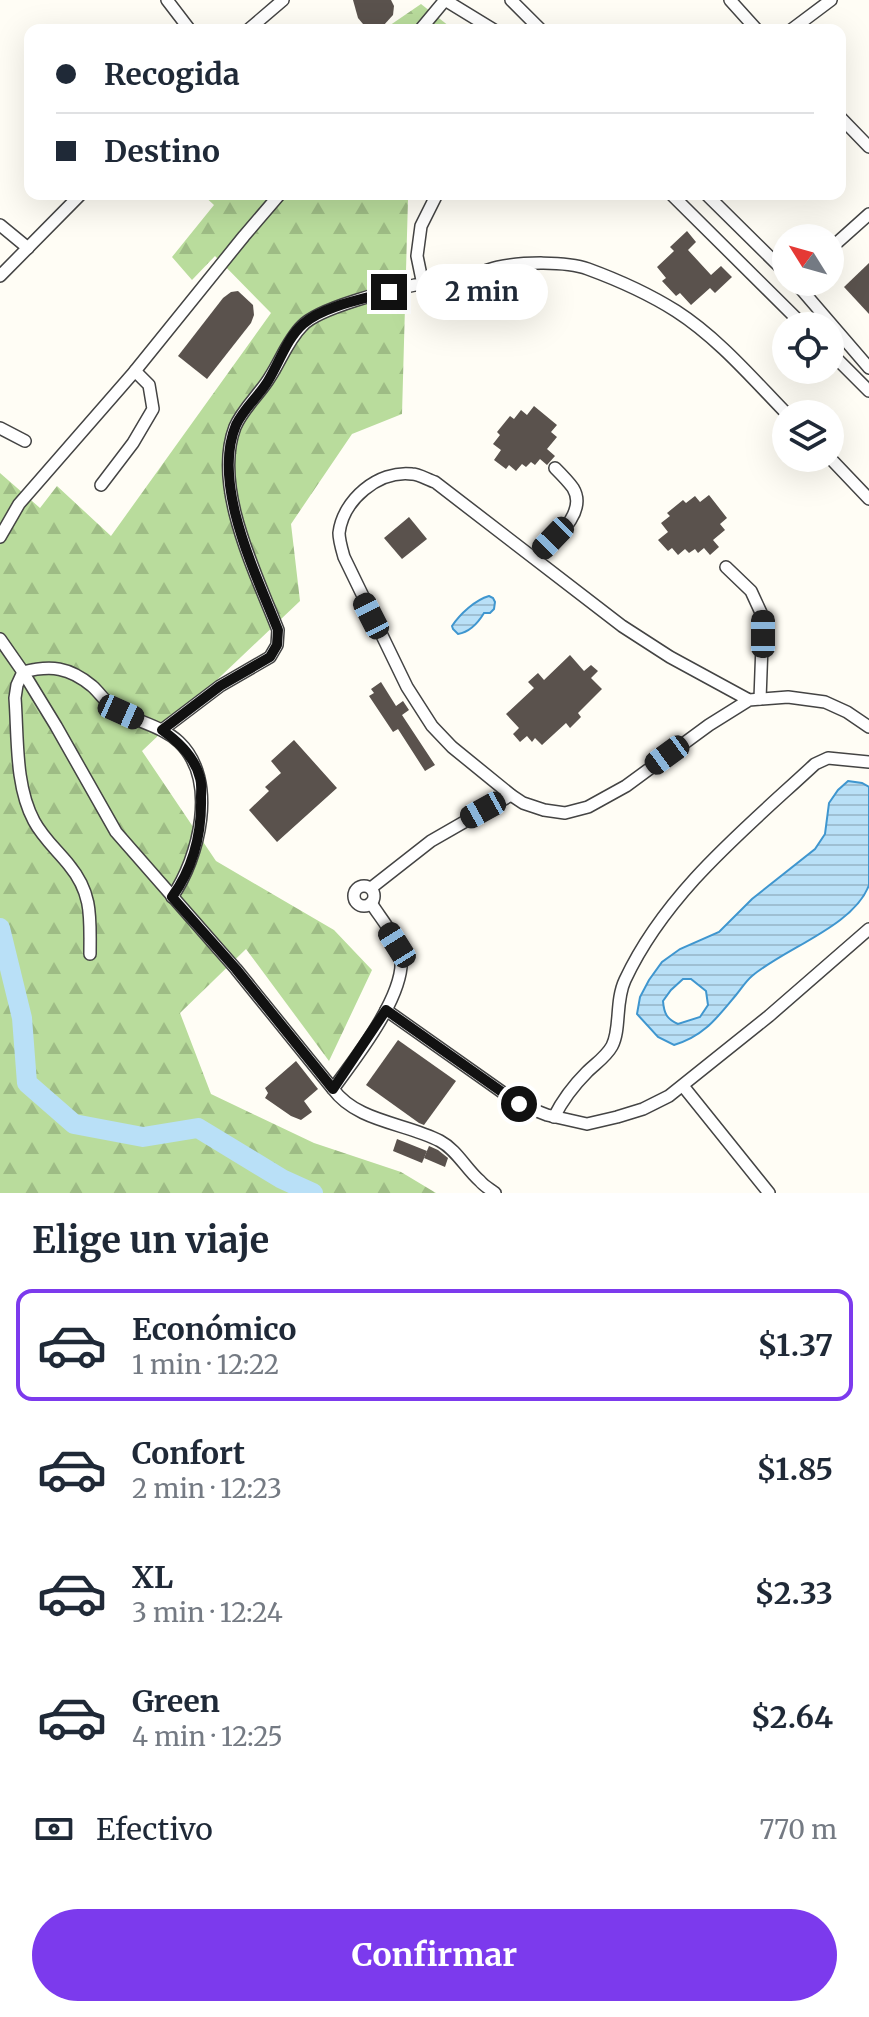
<!DOCTYPE html>
<html lang="es">
<meta charset="utf-8">
<style>
:root{--surface:#fff;--page:#f6f6f7;--text:#1f2937;--muted:#747a83;--line:#e0e1e3;--accent:#7c3aed}
body{margin:0;font-family:Merriweather,serif;background:var(--page);color:var(--text);height:100vh;display:flex;flex-direction:column;font-size:30px;white-space:nowrap}
*{box-sizing:border-box;margin:0}
p{font-size:26px;color:var(--muted)}
.icon{flex:none;width:44px;height:44px;fill:none;stroke:currentColor;stroke-width:2;stroke-linecap:round;stroke-linejoin:round}
.map{position:relative;height:1193px;overflow:hidden}
.details{display:flex;flex-direction:column;background:var(--surface);flex:1}
.details>*{flex:none}
.guide{position:absolute;left:24px;top:24px;width:822px;height:176px;border-radius:16px;box-shadow:0 8px 32px #0002;display:grid;align-content:center;height:176px;padding:0 32px;background:var(--surface)}
.needle{width:52px;rotate:307deg}
.fabs{position:absolute;left:772px;top:224px;display:grid;gap:16px}
.fabs a{display:grid;place-items:center;width:72px;height:72px;border-radius:50%;background:var(--surface);box-shadow:0 8px 32px #0002;font-size:40px}
.end{position:absolute;width:36px;height:36px;margin:-18px;border:10px solid #111;background:#fff;box-shadow:0 0 0 4px #fff}
.from{border-radius:50%}
.bubble{position:absolute;height:56px;border-radius:28px;background:var(--surface);box-shadow:0 8px 32px #0002;font-size:26px;font-weight:700;line-height:56px;text-align:center}
.car{position:absolute;width:24px;height:48px;margin:-24px -12px;border-radius:10px;box-shadow:0 0 6px 2px #0007;background:linear-gradient(#222 24%,#8ab4d8 0 40%,#222 0 76%,#8ab4d8 0 86%,#222 0)}
.guide b{display:flex;align-items:center;gap:28px;height:76px;font-size:30px}
.guide b+b{border-top:2px solid var(--line)}
.guide i{width:20px;height:20px;background:var(--text)}
ul{padding:0;list-style:none}
li{display:flex;align-items:center;gap:24px;height:112px;margin:0 16px 12px;padding:0 16px;border:4px solid transparent;border-radius:16px}
li div{flex:1}
li b{display:block;font-size:30px}
li em{font-style:normal;font-weight:700}
li.on{border-color:var(--accent)}
li>.icon{width:72px;height:72px;stroke-width:1.5}
h2{padding:0 32px;font-size:36px;line-height:96px}
.pay{display:flex;align-items:center;gap:20px;height:88px;padding:0 32px;font-size:30px}
.pay p{margin-inline-start:auto}
.action{display:flex;gap:16px;margin-top:auto;padding:16px 32px}
.action a{flex:1;height:92px;border-radius:48px;background:var(--accent);color:#fff;font-size:32px;font-weight:700;line-height:92px;text-align:center}
.map>svg:first-child{display:block}
</style>
<div class="map">
<svg width="869" height="1193" viewBox="0 0 869 1193">
<defs>
<pattern id="forest-firs" width="22" height="20" patternUnits="userSpaceOnUse" patternTransform="scale(2)"><rect width="22" height="20" fill="#b9dc9c"/><path d="M5 1l3.5 6h-7zM16 11l3.5 6h-7z" fill="#9ebc85"/></pattern>
<pattern id="water-rules" width="6" height="5" patternUnits="userSpaceOnUse" patternTransform="scale(2)"><rect width="6" height="5" fill="#b9e0f7"/><path d="M0 2.5h6" fill="none" stroke="#9ebfd3"/></pattern>
</defs>
<rect width="100%" height="100%" fill="#fffdf5"/>
<g fill="url(#forest-firs)">
<polygon points="421,4 454,30 383,30"/>
<polygon points="202,194 407,194 408,199 402,414 352,434 291,524 300,601 142,751 216,861 334,930 372,970 329,1061 246,949 180,1013 211,1094 314,1143 401,1172 436,1193 0,1193 0,473 40,508 57,486 111,536 271,313 215,256 192,280 172,257 214,205"/>
</g>
<g fill="url(#water-rules)" stroke="#3f96cf" stroke-width="2" fill-rule="evenodd">
<path d="M489,596L493,598L495,602L494,609L490,613H484C478,623 470,632 458,634L453,629L452,626C460,614 475,600 489,596Z"/>
<path d="M848,781L862,783L869,787V885C854,926 785,948 752,976C746,981 741,989 736,995C717,1018 704,1036 674,1045L658,1037L637,1014L640,997L649,980L662,962L680,949L719,932L752,899L815,849L825,834L829,803L838,790ZM683,979H691L706,991L708,1005L700,1017L678,1024C667,1019 664,1014 663,1001L671,990Z"/>
</g>
<g fill="none" stroke-linecap="round" stroke-linejoin="round">
<polyline stroke="#b9e0f7" stroke-width="20" points="0,928 22,1018 27,1083 74,1124 143,1137 198,1128 282,1179 313,1193"/>
</g>
<g fill="#5a524d">
<polygon points="353,0 391,0 394,6 393,15 383,26 375,28 363,24 358,18"/>
<polygon points="687,231 696,242 688,250 711,275 721,266 732,277 715,293 710,288 691,305 680,293 676,296 662,281 666,278 657,267 674,251 670,247"/>
<polygon points="869,263 869,314 844,287"/>
<polygon points="238,291 253,305 254,315 251,323 207,379 178,356 223,298 231,292"/>
<polygon points="534,406 557,425 551,432 557,437 547,449 555,456 547,465 540,459 535,465 531,462 526,467 522,464 516,471 509,465 506,469 494,460 501,450 493,444 500,435 497,432 510,416 514,419 521,410 527,415"/>
<polygon points="709,495 727,518 720,524 725,530 713,540 719,547 710,555 704,548 698,553 695,549 689,553 685,549 678,555 672,548 668,551 658,540 668,532 661,523 670,516 667,513 683,500 686,503 695,496 700,502"/>
<polygon points="409,517 427,539 402,559 384,538"/>
<polygon points="570,655 584,671 591,665 598,671 591,678 602,689 578,713 581,717 570,728 566,723 542,745 535,738 532,742 527,736 520,742 513,734 519,728 506,714 534,688 528,682 538,673 544,680"/>
<polygon points="381,682 396,706 403,701 409,710 402,715 435,765 425,771 398,729 393,732 369,696 374,693 371,689"/>
<polygon points="294,740 337,788 277,842 249,810 269,791 265,787 281,773 271,761"/>
<polygon points="398,1040 456,1081 424,1125 419,1123 366,1085"/>
<polygon points="296,1061 318,1089 304,1101 312,1112 301,1120 291,1116 265,1098 268,1093 265,1088"/>
<polygon points="397,1139 427,1151 422,1163 393,1151"/>
<polygon points="429,1146 438,1150 448,1158 445,1167 424,1158"/>
</g>
<g fill="none" stroke-linecap="round" stroke-linejoin="round">
<g stroke="#444" stroke-width="14">
<g id="minor">
<polyline points="167,0 190,30"/>
<polyline points="445,0 494,30"/>
<polyline points="511,0 541,30"/>
<polyline points="730,0 757,30"/>
<polyline points="248,30 283,0"/>
<polyline points="420,30 445,0"/>
<polyline points="791,30 831,0"/>
<polyline points="840,117 869,147"/>
<polyline points="671,194 804,326"/>
<polyline points="706,194 786,273"/>
<polyline points="0,225 28,248"/>
<polyline points="830,249 869,214"/>
<polyline points="0,276 81,194"/>
<polyline points="795,282 869,368"/>
<polyline points="423,285 417,256 421,226 437,194"/>
<polyline points="830,352 869,391"/>
<polyline points="0,428 25,441"/>
<polyline points="830,458 869,499"/>
<polyline points="101,485 133,443 153,409 149,385 135,371"/>
<polyline points="0,537 19,504 135,371 244,236 280,194"/>
<path d="M535,558C551,541 589,514 573,488C568,481 561,474 555,468"/>
<polyline points="726,567 751,591 763,617 760,699"/>
<path d="M0,639L23,672L56,726L116,832L236,969L333,1089C355,1059 405,996 401,958C399,939 381,919 371,903"/>
<path d="M749,700L670,657L622,626L435,482C428,480 419,474 412,474C378,470 343,500 339,533C339,540 342,550 344,557L407,687L432,726L452,747L511,795L523,803L544,810L565,813L588,807L626,786L709,725L749,700L788,697L825,702L847,712L869,727"/>
<path d="M162,730L220,686L270,657L277,645L278,630C256,573 212,487 235,427C243,408 260,394 270,377C281,360 288,340 302,326C318,308 390,290 415,285C423,284 432,285 440,284C460,281 478,272 498,267C521,262 566,261 588,269C618,280 649,294 676,311C718,338 752,378 787,414"/>
<circle cx="364" cy="896" r="10"/>
<polyline points="371,888 431,841 511,795"/>
<path d="M90,954C90,918 93,894 69,865C57,850 43,838 34,821C15,786 18,738 15,698L17,685L23,672C51,665 69,667 92,686C100,693 105,702 114,708C135,722 161,725 179,742C219,780 199,858 172,897"/>
<polyline points="386,1010 519,1104 547,1115 587,1124 617,1117 643,1109 669,1096 769,1016 869,929"/>
<polyline points="683,1086 769,1193"/>
<path d="M333,1089C357,1122 406,1123 440,1141C457,1150 466,1169 480,1181C484,1186 490,1189 495,1193"/>
<path d="M554,1117C563,1099 573,1086 587,1072C595,1064 606,1057 612,1046C621,1029 615,1001 625,980C666,892 745,829 815,764L828,758L869,762"/>
</g>
</g>
<use href="#minor" stroke="#fff" stroke-width="11"/>
</g>
<g fill="none" stroke-linecap="round" stroke-linejoin="round">
<path stroke="#111" stroke-width="10" d="M389,292C364,299 323,306 303,324C287,338 279,363 268,381C259,396 244,408 236,425C211,484 256,574 278,630L277,645L270,657L220,686L162,730C179,742 195,757 200,778C202,784 201,791 201,797C202,833 193,868 172,897L236,969L333,1089L386,1010L519,1104"/>
</g>
</svg>
<div class="fabs">
<a><svg class="needle" viewBox="-14 -14 28 28"><path d="M0-13l5 13h-10z" fill="#e53935"/><path d="M0 13l5-13h-10z" fill="#747a83"/></svg></a>
<a><svg class="icon" aria-label="locate" viewBox="0 0 24 24"><circle cx="12" cy="12" r="6"/><path d="M12 2v4M12 18v4M2 12h4M18 12h4"/></svg></a>
<a><svg class="icon" aria-label="layers" viewBox="0 0 24 24"><path d="M12 4l9 5-9 5-9-5zM3 14l9 5 9-5"/></svg></a>
</div>
<i class="end from" style="left:519px;top:1104px"></i>
<i class="end" style="left:389px;top:292px"></i>
<div class="bubble" style="left:416px;top:264px;width:132px">2 min</div>
<i class="car" style="left:553px;top:538px;rotate:224deg"></i>
<i class="car" style="left:371px;top:616px;rotate:333deg"></i>
<i class="car" style="left:763px;top:634px;rotate:0deg"></i>
<i class="car" style="left:121px;top:712px;rotate:114deg"></i>
<i class="car" style="left:667px;top:755px;rotate:234deg"></i>
<i class="car" style="left:483px;top:810px;rotate:241deg"></i>
<i class="car" style="left:397px;top:945px;rotate:328deg"></i>
<div class="guide">
<b><i class="from"></i>Recogida</b>
<b><i></i>Destino</b>
</div>
</div>
<section class="details">
<h2>Elige un viaje</h2>
<ul>
<li class="on"><svg class="icon" aria-label="car" viewBox="0 0 24 24"><path d="M5 17H2v-5l4-1 3-4h7l3 4 3 1v5h-3M9 17h6M6 11h13"/><circle cx="7" cy="17" r="2"/><circle cx="17" cy="17" r="2"/></svg><div><b>Económico</b><p>1 min · 12:22</p></div><em>$1.37</em></li>
<li><svg class="icon" aria-label="car" viewBox="0 0 24 24"><path d="M5 17H2v-5l4-1 3-4h7l3 4 3 1v5h-3M9 17h6M6 11h13"/><circle cx="7" cy="17" r="2"/><circle cx="17" cy="17" r="2"/></svg><div><b>Confort</b><p>2 min · 12:23</p></div><em>$1.85</em></li>
<li><svg class="icon" aria-label="car" viewBox="0 0 24 24"><path d="M5 17H2v-5l4-1 3-4h7l3 4 3 1v5h-3M9 17h6M6 11h13"/><circle cx="7" cy="17" r="2"/><circle cx="17" cy="17" r="2"/></svg><div><b>XL</b><p>3 min · 12:24</p></div><em>$2.33</em></li>
<li><svg class="icon" aria-label="car" viewBox="0 0 24 24"><path d="M5 17H2v-5l4-1 3-4h7l3 4 3 1v5h-3M9 17h6M6 11h13"/><circle cx="7" cy="17" r="2"/><circle cx="17" cy="17" r="2"/></svg><div><b>Green</b><p>4 min · 12:25</p></div><em>$2.64</em></li>
</ul>
<div class="pay"><svg class="icon" aria-label="cash" viewBox="0 0 24 24"><path d="M3 7h18v10H3z"/><circle cx="12" cy="12" r="2"/></svg>Efectivo<p>770 m</p></div>
<div class="action"><a>Confirmar</a></div>
</section>
